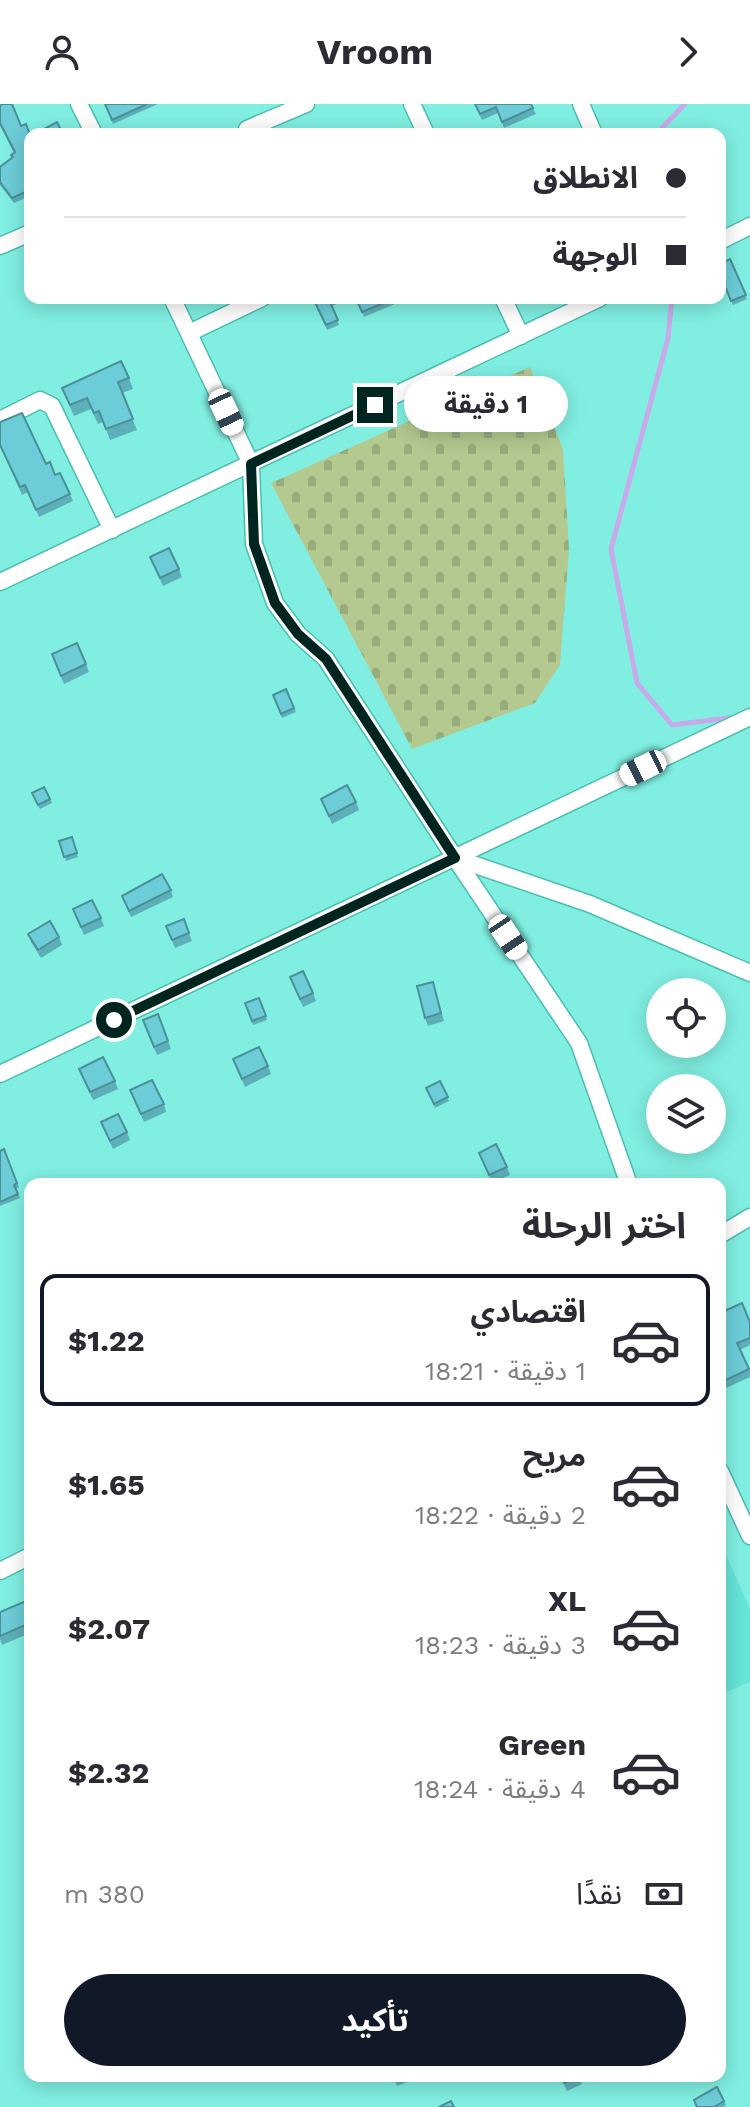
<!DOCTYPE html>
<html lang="ar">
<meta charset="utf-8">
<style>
:root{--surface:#fff;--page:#f7f7f7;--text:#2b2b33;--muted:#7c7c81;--line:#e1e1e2;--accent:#111827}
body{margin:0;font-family:"Work Sans","Noto Sans Arabic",sans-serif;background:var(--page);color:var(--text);direction:rtl;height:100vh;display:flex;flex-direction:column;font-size:30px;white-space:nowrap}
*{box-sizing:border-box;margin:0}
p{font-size:26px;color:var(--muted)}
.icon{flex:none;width:44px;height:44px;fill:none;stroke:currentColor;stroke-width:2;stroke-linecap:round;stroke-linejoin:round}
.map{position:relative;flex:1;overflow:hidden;direction:ltr}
.side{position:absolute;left:24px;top:1074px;width:702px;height:904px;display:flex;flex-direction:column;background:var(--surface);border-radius:16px;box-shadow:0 4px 20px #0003;direction:rtl}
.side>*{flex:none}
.guide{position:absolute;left:24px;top:24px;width:702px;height:176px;border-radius:16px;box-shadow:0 4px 20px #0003;direction:rtl;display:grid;align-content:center;height:176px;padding:0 40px;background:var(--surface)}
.controls{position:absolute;left:646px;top:874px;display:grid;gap:16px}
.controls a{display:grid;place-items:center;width:80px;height:80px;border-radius:50%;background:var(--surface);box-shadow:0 4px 20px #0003;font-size:40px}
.end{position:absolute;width:36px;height:36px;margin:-18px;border:10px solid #002521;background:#fff;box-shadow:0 0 0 4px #fff}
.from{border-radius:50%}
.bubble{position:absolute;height:56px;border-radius:28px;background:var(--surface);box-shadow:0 4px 20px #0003;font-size:26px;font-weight:700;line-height:56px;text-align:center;direction:rtl}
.car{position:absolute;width:24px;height:48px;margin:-24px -12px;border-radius:10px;box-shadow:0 0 6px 2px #0007;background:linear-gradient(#fff 24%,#345 0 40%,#fff 0 76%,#345 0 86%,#fff 0)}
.guide b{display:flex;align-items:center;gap:28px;height:76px;font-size:30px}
.guide b+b{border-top:2px solid var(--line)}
.guide i{width:20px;height:20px;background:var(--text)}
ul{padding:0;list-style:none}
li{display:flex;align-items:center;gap:24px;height:132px;margin:0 16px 12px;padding:0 24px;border:4px solid transparent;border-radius:16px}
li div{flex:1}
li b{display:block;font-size:30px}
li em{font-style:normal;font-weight:700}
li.current{border-color:var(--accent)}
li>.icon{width:72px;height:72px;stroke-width:1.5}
h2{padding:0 40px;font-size:36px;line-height:96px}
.pay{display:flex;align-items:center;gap:20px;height:88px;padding:0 40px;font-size:30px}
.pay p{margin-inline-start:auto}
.cta{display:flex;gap:16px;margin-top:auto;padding:16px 40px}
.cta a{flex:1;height:92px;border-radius:48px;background:var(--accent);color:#fff;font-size:32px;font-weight:700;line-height:92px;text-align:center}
header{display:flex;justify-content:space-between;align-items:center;height:104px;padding:0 40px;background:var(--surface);font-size:36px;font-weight:700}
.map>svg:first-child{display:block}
</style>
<header><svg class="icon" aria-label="forward" viewBox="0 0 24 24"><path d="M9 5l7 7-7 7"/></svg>Vroom<svg class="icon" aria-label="person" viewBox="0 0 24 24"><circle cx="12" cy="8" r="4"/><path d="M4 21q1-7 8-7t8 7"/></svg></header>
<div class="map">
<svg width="750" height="2003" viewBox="0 0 750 2003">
<defs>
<pattern id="cemetery-stones" width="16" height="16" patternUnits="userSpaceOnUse" patternTransform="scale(2)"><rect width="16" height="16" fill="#b3c990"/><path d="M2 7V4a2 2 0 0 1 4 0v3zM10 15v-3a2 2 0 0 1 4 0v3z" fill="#98ac7c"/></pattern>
</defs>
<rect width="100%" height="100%" fill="#80efe2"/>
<polygon fill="#66e5d7" points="720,1437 750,1505 750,1578 720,1591"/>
<polygon fill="url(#cemetery-stones)" points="530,263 563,345 569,446 560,561 535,599 412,645 271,379"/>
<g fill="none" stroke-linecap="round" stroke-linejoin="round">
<g stroke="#c7aae9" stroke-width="5">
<polyline points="656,30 685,0"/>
<polyline points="672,194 668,234 611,445 637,579 672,621 736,613"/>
</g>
<g stroke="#4abeb1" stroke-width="19">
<g id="street">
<polyline points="79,0 94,30"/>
<polyline points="412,0 426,30"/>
<polyline points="581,0 594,30"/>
<polyline points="247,25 306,0"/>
<polyline points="720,137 750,122"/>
<polyline points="0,142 30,129"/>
<polyline points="172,194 251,360 254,440 275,499 298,530 326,555 455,754 579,939 627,1075 627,1080"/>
<polyline points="503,194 521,232"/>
<polyline points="189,229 262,194"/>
<polyline points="0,316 40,296 52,302 112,426"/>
<polyline points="0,478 600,194"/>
<polyline points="455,754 590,800 750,869"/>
<polyline points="0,970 750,613"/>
<polyline points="720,1131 750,1113"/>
<polyline points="720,1367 750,1432"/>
<polyline points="0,1467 30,1452"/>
</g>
</g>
<use href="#street" stroke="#fff" stroke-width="16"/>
</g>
<g fill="#5db0ba">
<polygon points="105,0 158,0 113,20"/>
<polygon points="475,0 531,0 536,10 504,24 498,9 482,16"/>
<polygon points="0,1 30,31 30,92 14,99 0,81 0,63 12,54 11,51 14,49 0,21"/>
<polygon points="730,155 747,195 733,201 720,171"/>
<polygon points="312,194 351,194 332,202 339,221 327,226"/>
<polygon points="356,194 409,194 364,213"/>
<polygon points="129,274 133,285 122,289 137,326 110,336 103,318 98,320 91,305 74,312 62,284"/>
<polygon points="0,318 46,360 70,390 73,397 39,413 28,388 22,391 0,342"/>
<polygon points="150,453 179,465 182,473 163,482"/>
<polygon points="52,550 86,560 89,568 64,580"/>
<polygon points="286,585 296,608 282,614 273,591"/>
<polygon points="34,693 50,695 52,699 40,705"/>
<polygon points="321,695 356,698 359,706 332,720"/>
<polygon points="72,733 78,753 66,757 59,737"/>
<polygon points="171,786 173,793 131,813 122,792"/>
<polygon points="73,805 101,814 104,822 84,831"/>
<polygon points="166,822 189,829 192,837 175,844"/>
<polygon points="28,830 59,833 62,841 41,854 31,838"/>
<polygon points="290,873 313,889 316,897 303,903"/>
<polygon points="435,886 444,917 428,922 425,914"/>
<polygon points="259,894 267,916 253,921 245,899"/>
<polygon points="158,910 171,945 157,951 143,916"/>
<polygon points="233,955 268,962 271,970 245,983"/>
<polygon points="79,965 115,977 118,985 93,996"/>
<polygon points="440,977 449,997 435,1004 426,984"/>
<polygon points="130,986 164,1000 166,1008 144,1018"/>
<polygon points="101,1018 127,1028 130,1036 113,1045"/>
<polygon points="4,1045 19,1083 16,1085 20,1094 0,1102 0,1047"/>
<polygon points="479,1049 507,1063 510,1071 492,1079"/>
<polygon points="720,1209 750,1218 750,1241 740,1246 750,1268 750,1273 726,1284 720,1271"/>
<polygon points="30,1505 30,1529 2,1541 0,1535 0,1508"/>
<polygon points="393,1972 422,1972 397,1982"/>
<polygon points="560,1972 579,1972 582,1980 567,1987"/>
<polygon points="724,1997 726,2001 723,2003 697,2003"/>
</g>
<g fill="#6ccdd8" stroke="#4c9097" stroke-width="2">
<polygon points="3,0 12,0 21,22 26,20 30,31 30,86 12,94 0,78 0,63 13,53 11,51 15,48 0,19 0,1"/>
<polygon points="105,0 147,0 112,16"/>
<polygon points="475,0 531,0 533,4 502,18 496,3 480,10"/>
<polygon points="57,18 63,30 35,30"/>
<polygon points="730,155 746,191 731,197 720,170 720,160"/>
<polygon points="313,194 338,194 330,198 338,216 326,221"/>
<polygon points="356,194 396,194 362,208"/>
<polygon points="121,257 129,274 118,278 133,315 106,325 99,307 94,309 87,294 70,301 62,284"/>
<polygon points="22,309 46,360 50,358 55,371 60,369 70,390 36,406 25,381 20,383 0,341 0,318"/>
<polygon points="169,444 179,465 160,474 150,453"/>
<polygon points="77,539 86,560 61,572 52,550"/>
<polygon points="286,585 294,604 281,610 273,591"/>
<polygon points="347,681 356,698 329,712 321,695"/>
<polygon points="44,683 50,695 38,701 32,689"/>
<polygon points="72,733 77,749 64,753 59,737"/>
<polygon points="162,770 171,786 129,807 122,792"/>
<polygon points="92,796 101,814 81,823 73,805"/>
<polygon points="184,815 189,829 172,836 166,822"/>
<polygon points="50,817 59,833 38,846 28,830"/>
<polygon points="303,867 313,889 300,895 290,873"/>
<polygon points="433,878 441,909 425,914 417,882"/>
<polygon points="259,894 266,912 252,917 245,899"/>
<polygon points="158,910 168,937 154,943 143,916"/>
<polygon points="259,943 268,962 242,975 233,955"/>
<polygon points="103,953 115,977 90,988 79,965"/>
<polygon points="152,976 164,1000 141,1010 130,986"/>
<polygon points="440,977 448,993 434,1000 426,984"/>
<polygon points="118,1010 127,1028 110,1037 101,1018"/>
<polygon points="496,1040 507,1063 489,1071 479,1049"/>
<polygon points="4,1045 17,1079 14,1081 18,1090 0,1098 0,1047"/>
<polygon points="742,1199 750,1218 750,1234 737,1239 749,1265 724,1277 720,1270 720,1224 721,1223 720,1220 720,1209"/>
<polygon points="26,1497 30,1505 30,1519 0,1532 0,1508"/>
<polygon points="561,1972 578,1972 564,1979"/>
<polygon points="717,1983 724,1997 714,2003 697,2003 694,1996"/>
<polygon points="451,1997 454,2003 439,2003"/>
</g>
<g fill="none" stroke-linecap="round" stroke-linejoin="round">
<polyline stroke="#002521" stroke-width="10" points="114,916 455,754 326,555 298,530 275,499 254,440 251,360 375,301"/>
</g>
</svg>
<div class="controls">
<a><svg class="icon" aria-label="locate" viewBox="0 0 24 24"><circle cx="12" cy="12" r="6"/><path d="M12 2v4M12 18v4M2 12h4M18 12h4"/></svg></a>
<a><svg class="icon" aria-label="layers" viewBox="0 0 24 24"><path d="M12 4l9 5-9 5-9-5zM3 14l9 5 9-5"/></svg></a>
</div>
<i class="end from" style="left:114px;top:916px"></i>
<i class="end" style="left:375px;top:301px"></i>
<div class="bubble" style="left:404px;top:272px;width:164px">1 دقيقة</div>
<i class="car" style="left:226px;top:308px;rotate:155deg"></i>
<i class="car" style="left:643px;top:664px;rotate:244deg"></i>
<i class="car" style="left:508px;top:833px;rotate:146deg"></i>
<div class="guide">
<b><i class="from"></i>الانطلاق</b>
<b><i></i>الوجهة</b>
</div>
<section class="side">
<h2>اختر الرحلة</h2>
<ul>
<li class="current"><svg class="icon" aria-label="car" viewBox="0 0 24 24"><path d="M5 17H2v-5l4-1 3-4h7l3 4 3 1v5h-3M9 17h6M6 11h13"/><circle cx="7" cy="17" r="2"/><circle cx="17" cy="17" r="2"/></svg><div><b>اقتصادي</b><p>1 دقيقة · 18:21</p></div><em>$1.22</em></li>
<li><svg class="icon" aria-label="car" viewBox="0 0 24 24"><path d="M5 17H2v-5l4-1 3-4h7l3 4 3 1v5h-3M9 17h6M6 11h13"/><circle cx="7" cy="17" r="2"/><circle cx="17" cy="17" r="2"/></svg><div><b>مريح</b><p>2 دقيقة · 18:22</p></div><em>$1.65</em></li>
<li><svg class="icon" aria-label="car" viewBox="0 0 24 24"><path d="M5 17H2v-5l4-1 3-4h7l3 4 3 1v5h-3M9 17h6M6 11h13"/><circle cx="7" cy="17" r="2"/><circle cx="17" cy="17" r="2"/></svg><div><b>XL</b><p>3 دقيقة · 18:23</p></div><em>$2.07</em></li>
<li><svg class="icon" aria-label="car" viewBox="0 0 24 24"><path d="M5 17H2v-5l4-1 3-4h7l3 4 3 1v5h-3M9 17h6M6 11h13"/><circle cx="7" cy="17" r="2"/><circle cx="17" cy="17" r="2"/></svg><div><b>Green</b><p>4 دقيقة · 18:24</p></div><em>$2.32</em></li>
</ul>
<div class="pay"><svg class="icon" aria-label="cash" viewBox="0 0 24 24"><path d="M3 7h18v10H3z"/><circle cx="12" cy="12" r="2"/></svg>نقدًا<p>380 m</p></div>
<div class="cta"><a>تأكيد</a></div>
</section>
</div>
